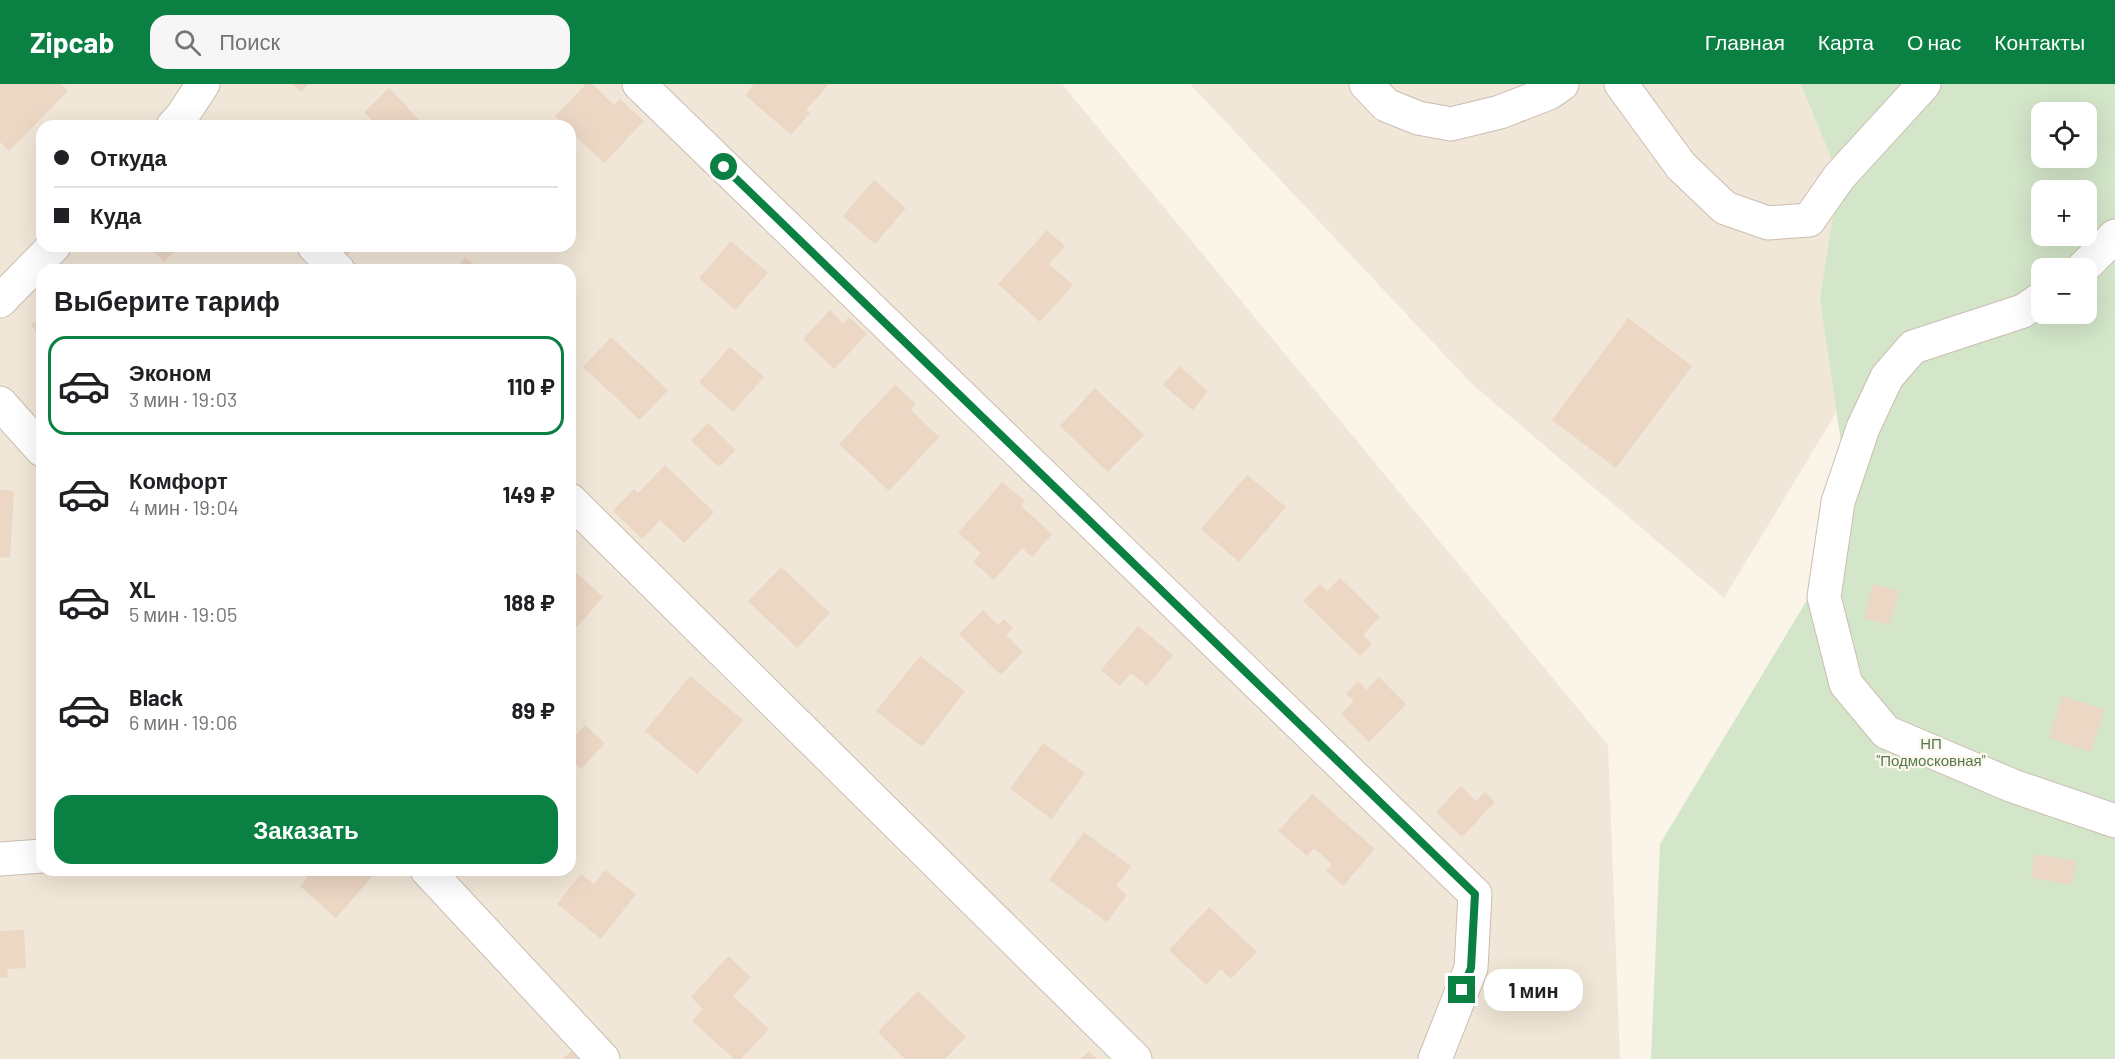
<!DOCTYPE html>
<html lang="ru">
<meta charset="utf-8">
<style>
:root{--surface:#fff;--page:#f6f6f6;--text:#202124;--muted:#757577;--line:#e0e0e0;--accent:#0b8043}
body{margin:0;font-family:Barlow,sans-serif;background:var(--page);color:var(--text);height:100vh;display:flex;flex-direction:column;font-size:22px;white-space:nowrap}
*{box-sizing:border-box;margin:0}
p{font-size:20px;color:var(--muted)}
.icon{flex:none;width:33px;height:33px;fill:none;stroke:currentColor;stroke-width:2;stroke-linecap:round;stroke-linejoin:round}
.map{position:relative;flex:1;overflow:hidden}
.drawer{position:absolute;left:36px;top:180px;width:540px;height:612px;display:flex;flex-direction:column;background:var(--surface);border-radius:18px;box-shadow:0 6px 24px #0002}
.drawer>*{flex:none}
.guide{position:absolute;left:36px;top:36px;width:540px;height:132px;border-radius:18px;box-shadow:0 6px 24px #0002;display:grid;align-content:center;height:132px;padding:0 18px;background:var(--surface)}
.buttons{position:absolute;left:2031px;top:18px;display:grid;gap:12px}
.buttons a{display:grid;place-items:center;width:66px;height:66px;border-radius:12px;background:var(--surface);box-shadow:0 6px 24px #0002;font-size:30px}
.end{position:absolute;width:27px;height:27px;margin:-14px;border:8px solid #0b8043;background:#fff;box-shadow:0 0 0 3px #fff}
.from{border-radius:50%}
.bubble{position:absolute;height:42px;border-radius:18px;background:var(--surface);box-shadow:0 6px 24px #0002;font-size:20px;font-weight:700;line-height:42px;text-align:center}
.guide b{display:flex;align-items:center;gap:21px;height:57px;font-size:22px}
.guide b+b{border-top:2px solid var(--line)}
.guide i{width:15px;height:15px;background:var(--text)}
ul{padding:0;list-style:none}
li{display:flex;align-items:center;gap:18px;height:99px;margin:0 12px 9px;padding:0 6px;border:3px solid transparent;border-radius:18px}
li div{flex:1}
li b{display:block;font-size:22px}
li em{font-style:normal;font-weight:700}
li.current{border-color:var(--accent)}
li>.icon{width:54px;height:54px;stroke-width:1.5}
h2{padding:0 18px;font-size:27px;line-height:72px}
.cta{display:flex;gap:12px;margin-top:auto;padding:12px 18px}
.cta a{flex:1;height:69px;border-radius:18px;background:var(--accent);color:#fff;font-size:24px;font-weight:700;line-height:69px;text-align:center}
header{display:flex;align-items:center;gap:36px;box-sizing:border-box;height:84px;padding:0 30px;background:var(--accent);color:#fff}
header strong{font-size:28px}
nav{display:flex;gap:33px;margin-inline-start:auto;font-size:21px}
.search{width:420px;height:54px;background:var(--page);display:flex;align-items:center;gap:15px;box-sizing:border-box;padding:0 21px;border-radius:18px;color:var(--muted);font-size:22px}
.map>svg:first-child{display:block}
</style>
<header>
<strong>Zipcab</strong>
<div class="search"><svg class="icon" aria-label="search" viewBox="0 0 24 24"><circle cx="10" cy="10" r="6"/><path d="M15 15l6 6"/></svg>Поиск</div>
<nav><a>Главная</a><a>Карта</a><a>О нас</a><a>Контакты</a></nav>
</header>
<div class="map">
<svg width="2115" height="975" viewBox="0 0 2115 975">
<rect width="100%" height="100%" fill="#faf4e9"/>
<g fill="#f1e7d8" fill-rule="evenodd">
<path d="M0,0H1062L1608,661L1620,975H0ZM42,42H570V162H42ZM42,186H570V786H42Z"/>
<polygon points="1190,0 1858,0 1939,159 1724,514 1472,300"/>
</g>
<path fill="#d3e6c9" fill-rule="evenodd" d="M1801,0H2115V975H1651L1660,760L1853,440L1820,215L1839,93ZM2042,28H2086V74H2042ZM2042,106H2086V152H2042ZM2042,184H2086V230H2042Z"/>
<g fill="#ecd6c4">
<polygon points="0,0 61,0 68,7 9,67 0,58"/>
<polygon points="292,0 309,0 301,8"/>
<polygon points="586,0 592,0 614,21 620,15 644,37 604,79 570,47 570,42 565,42 555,32"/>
<polygon points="754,0 829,0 806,26 810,29 791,51 745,11"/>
<polygon points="389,4 425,42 378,42 364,28"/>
<polygon points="874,96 906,124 875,160 843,132"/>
<polygon points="1047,146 1065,162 1049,180 1073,201 1040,238 998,200"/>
<polygon points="731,157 768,189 735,226 699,194"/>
<polygon points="148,162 180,162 164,178"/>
<polygon points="326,162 353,162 346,175"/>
<polygon points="465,173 481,186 455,186"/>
<polygon points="830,226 843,239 849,233 867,250 834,285 803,255"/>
<polygon points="42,233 42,255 31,241"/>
<polygon points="1628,234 1692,282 1616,384 1552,336"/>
<polygon points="611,253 668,306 640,336 583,283"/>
<polygon points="730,263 764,293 733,328 699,298"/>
<polygon points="1179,282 1208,307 1193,326 1163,301"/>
<polygon points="895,301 916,320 911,326 939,353 889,407 839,360"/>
<polygon points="1095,304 1144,351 1108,388 1060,342"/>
<polygon points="708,339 736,366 719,383 691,357"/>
<polygon points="665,381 714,428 684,459 660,436 642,455 613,427 634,405 638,409"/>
<polygon points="1247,391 1286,423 1239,478 1201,445"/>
<polygon points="1002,398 1025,417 1021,422 1052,450 1032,473 1022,464 994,496 973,478 981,469 958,449"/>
<polygon points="0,406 14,407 10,474 0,473"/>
<polygon points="570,483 603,513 570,551"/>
<polygon points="781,483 830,529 797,564 748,517"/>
<polygon points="1340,494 1380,533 1363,551 1372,560 1360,572 1303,517 1320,500 1327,507"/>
<polygon points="1873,500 1899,507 1890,541 1864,534"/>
<polygon points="983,526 998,541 1004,535 1013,544 1006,551 1023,568 1001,591 959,550"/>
<polygon points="1138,542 1173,571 1147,602 1131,589 1120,602 1101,586"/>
<polygon points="42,549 42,562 36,553"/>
<polygon points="920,572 965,607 922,663 876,627"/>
<polygon points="690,592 743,636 697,690 645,647"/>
<polygon points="1379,593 1406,620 1369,658 1341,630 1354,617 1346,610 1358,597 1367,606"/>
<polygon points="2062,612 2104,625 2091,668 2049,654"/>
<polygon points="585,641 605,659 581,685 570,675 570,657"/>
<polygon points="1043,659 1085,689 1052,735 1010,705"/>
<polygon points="1461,702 1476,717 1485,708 1495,718 1462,753 1436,728"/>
<polygon points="1312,710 1375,765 1343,802 1326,787 1332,780 1314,764 1307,772 1278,747"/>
<polygon points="1084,748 1131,782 1116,802 1127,811 1107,838 1049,796"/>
<polygon points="2035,770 2076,777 2072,801 2031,794"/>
<polygon points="314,786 376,786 377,787 336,834 300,802"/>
<polygon points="605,786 636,810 601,855 557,820 581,790 594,800"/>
<polygon points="1209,823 1257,868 1231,895 1221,885 1206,901 1169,866"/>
<polygon points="24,846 26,884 7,885 8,893 0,894 0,847"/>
<polygon points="728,872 751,893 733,912 769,945 741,975 734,975 692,937 703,925 691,913"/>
<polygon points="918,907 966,953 945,975 905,975 878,948"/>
<polygon points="577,961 592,975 563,975"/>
<polygon points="1089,967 1097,975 1081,975"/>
</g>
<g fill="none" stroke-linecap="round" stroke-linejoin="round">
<g stroke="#cbbdb0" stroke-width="35">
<g id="minor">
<polyline points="639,0 1475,810 1471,884 1435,975"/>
<polyline points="1366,0 1386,21 1418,34 1451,40 1500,28 1549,9 1562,0"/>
<polyline points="1621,0 1681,82 1725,124 1768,139 1809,136 1839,93 1924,0"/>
<polyline points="173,42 182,32 203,0"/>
<polyline points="314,162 338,186"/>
<polyline points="2083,184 2115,152"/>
<polyline points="2042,214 2023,227 1913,263 1887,293 1863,344 1838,418 1824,513 1846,600 1886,648 2013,702 2115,737"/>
<polyline points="0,217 54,162"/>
<polyline points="0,319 42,366"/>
<polyline points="570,416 1135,975"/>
<polyline points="0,775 42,772"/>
<polyline points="427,786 603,975"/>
</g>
</g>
<use href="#minor" stroke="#fff" stroke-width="33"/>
</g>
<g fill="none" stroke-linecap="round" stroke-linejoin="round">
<polyline stroke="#0b8043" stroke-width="8" points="724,83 1475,810 1471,884 1462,906"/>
</g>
<g text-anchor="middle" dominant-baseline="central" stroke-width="4.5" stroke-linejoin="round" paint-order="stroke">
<g font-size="15" fill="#577a4c" stroke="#fdf8ef">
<text x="1931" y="659">НП<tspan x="1931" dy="17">"Подмосковная"</tspan></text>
</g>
</g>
</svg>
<div class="buttons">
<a><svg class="icon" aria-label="locate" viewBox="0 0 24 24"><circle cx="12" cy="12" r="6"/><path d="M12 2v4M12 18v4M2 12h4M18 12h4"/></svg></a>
<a>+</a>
<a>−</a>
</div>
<i class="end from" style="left:724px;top:83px"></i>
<i class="end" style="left:1462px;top:906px"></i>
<div class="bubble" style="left:1484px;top:885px;width:99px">1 мин</div>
<div class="guide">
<b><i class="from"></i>Откуда</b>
<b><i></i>Куда</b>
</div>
<section class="drawer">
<h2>Выберите тариф</h2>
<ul>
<li class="current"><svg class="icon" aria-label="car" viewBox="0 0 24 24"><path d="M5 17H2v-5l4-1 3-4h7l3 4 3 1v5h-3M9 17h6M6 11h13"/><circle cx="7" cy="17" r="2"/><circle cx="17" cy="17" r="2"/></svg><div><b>Эконом</b><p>3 мин · 19:03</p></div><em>110 ₽</em></li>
<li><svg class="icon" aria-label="car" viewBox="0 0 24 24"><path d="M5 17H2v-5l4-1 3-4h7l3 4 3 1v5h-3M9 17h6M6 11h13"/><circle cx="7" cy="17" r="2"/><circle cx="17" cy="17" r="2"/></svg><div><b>Комфорт</b><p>4 мин · 19:04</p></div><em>149 ₽</em></li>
<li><svg class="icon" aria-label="car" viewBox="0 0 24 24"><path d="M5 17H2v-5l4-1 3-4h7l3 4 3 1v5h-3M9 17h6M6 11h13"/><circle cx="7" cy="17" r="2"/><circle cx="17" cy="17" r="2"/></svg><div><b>XL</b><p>5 мин · 19:05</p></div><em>188 ₽</em></li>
<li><svg class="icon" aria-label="car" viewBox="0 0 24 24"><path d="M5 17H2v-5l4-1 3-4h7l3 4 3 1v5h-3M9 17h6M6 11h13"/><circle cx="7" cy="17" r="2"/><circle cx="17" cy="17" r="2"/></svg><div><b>Black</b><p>6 мин · 19:06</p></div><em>89 ₽</em></li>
</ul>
<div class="cta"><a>Заказать</a></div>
</section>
</div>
